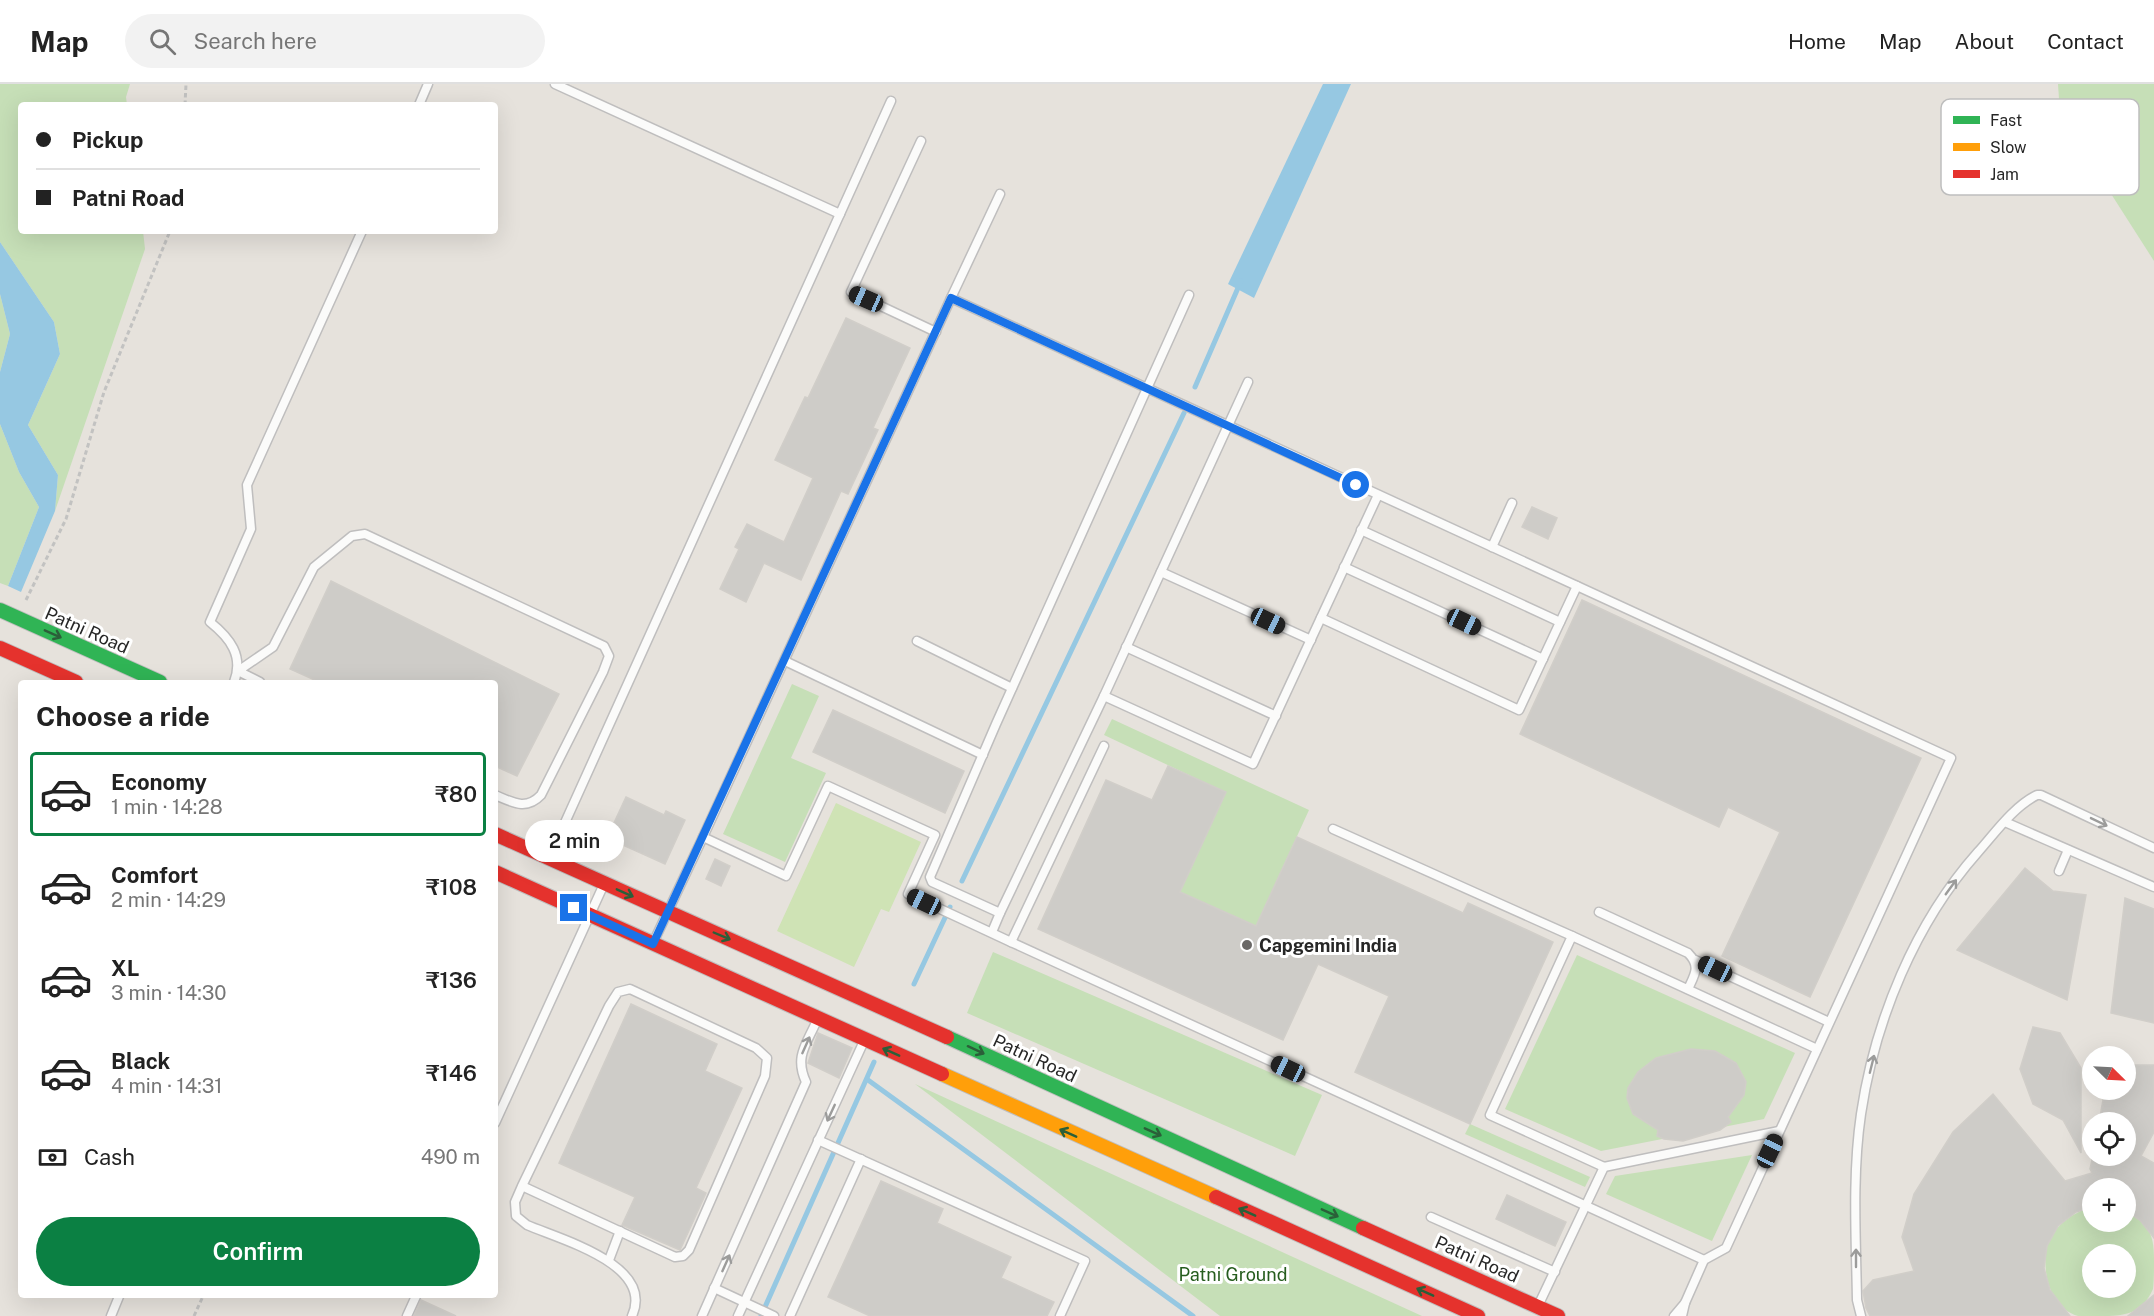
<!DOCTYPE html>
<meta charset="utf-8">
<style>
:root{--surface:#fff;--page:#f2f2f2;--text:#222;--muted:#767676;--line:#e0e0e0;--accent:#0b8043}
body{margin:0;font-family:"Public Sans",sans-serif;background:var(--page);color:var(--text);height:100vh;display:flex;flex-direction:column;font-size:22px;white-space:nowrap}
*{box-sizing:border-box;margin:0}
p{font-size:20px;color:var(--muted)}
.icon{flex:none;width:33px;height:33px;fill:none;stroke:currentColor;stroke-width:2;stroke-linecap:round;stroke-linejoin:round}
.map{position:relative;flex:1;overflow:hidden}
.drawer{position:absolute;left:18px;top:596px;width:480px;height:618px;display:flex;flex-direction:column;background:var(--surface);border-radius:6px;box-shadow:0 6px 24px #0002}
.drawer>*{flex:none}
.banner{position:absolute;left:18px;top:18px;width:480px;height:132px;border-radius:6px;box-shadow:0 6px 24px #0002;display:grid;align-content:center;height:132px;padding:0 18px;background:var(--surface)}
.needle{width:39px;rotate:114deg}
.controls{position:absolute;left:2082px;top:962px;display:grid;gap:12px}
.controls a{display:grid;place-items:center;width:54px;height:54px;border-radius:50%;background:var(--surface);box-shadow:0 6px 24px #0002;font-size:30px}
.end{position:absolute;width:27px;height:27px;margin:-14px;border:8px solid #1a73e8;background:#fff;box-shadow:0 0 0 3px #fff}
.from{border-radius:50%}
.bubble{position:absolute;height:42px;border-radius:21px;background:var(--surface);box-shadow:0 6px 24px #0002;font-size:20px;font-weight:600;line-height:42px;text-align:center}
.car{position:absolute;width:18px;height:36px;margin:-18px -9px;border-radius:8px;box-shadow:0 0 4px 2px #0007;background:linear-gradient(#222 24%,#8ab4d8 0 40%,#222 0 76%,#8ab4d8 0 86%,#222 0)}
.banner b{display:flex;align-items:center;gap:21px;height:57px;font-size:22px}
.banner b+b{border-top:2px solid var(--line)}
.banner i{width:15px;height:15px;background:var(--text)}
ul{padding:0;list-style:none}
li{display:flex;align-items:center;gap:18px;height:84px;margin:0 12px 9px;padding:0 6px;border:3px solid transparent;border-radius:6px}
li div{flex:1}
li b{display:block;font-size:22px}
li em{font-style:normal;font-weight:600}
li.selected{border-color:var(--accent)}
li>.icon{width:54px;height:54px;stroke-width:1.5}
h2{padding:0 18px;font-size:27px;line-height:72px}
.pay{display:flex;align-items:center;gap:15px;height:66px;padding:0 18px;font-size:22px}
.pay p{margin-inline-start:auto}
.primary-button{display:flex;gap:12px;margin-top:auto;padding:12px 18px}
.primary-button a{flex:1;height:69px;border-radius:36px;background:var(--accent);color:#fff;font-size:24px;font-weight:600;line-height:69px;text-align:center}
header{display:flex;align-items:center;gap:36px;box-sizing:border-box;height:84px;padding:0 30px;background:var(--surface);border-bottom:2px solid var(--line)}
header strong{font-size:28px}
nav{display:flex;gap:33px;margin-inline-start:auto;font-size:21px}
.search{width:420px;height:54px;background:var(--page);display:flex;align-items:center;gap:15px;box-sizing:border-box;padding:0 21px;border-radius:33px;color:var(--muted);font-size:22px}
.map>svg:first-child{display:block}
</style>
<header>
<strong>Map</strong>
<div class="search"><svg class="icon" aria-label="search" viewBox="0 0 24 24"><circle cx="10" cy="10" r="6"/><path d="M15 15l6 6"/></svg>Search here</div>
<nav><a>Home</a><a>Map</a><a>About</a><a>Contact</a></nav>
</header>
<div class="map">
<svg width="2154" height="1232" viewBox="0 0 2154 1232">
<rect width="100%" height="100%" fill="#e6e2dc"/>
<g fill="#c6dfb7" fill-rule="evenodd">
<polygon points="0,0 130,0 126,13 127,21 21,21 21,147 143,147 145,165 55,427 58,391 28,341 60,270 54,238 0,158"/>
<polygon points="2058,0 2154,0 2154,177 2060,30"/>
<polygon points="0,210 10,250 0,288"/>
<polygon points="0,340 19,388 39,423 8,502 0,499"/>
<polygon points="792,600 819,612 791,674 826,689 785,778 723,750"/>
<polygon points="1112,635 1309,726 1256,842 1180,808 1225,708 1104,651"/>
<polygon points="993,868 1322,1011 1295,1072 967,929"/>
<polygon points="1577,871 1795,969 1764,1035 1601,1067 1505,1025"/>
<polygon points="915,1000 1422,1232 1220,1232"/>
<polygon points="1470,1040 1590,1093 1585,1103 1465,1050"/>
<polygon points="1752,1071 1712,1157 1606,1110 1615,1092"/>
<path d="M2092,1123V1137H2126V1127C2148,1140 2154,1149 2154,1174C2154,1183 2154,1197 2153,1205C2143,1228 2127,1232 2105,1232C2097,1232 2086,1232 2078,1232C2051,1224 2043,1192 2046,1168C2050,1144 2071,1129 2092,1123ZM2092,1170H2126V1203H2092Z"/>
</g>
<polygon fill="#cfe3b5" points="836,719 921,758 889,828 881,825 854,883 777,847"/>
<g fill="#96c8e2">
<polygon points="1323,0 1351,0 1254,214 1228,200"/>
<polygon points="0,158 54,238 60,270 28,341 58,391 55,427 21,508 8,502 39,423 19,388 0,340 0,288 10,250 0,210"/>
</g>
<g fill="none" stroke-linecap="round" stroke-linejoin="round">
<g stroke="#96c8e2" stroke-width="5">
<polyline points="1195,303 1241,197"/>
<polyline points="962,797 1184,329"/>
<polyline points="914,900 950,823"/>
<polyline points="868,996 1193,1232"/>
<polyline points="761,1232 874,978"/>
</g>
</g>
<g fill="#ceccc8" stroke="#d1cec9" stroke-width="1.5">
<polygon points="846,234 910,264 873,344 878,346 848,410 841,407 801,496 764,479 746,518 720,505 739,465 735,463 747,440 784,458 813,394 775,376 805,313 808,314"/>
<polygon points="1532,423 1557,434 1548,455 1522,443"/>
<polygon points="331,497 559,610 517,692 495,682 495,598 319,598 290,585"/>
<polygon points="1582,516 1921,674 1810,913 1722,872 1780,748 1728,723 1719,743 1520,650"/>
<polygon points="833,626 964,687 945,729 813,668"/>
<polygon points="1168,682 1226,708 1180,808 1256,842 1297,753 1463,829 1468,819 1553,858 1470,1040 1355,988 1389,912 1318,880 1283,956 1038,845 1106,696 1152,716"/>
<polygon points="626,713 664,731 666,727 685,736 665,780 607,754"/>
<polygon points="715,775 730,782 721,802 706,795"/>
<polygon points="2025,784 2053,807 2086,811 2067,916 1957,866"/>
<polygon points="2125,814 2154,825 2154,939 2111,929"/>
<polygon points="631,920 717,960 705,987 742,1004 696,1104 706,1109 680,1166 622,1141 635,1113 559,1079"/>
<polygon points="2033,943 2060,949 2081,984 2081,1069 2063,1036 2033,1020 2020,985"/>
<polygon points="818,949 852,964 839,994 808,979"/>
<polygon points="1691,965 1715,967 1736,979 1746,998 1744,1011 1728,1033 1731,1038 1720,1046 1683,1057 1664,1055 1657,1052 1658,1046 1633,1030 1627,1014 1628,1004 1638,988 1656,974"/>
<polygon points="2126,981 2154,981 2154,1048 2141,1072 2154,1079 2154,1154 2140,1136 2126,1127 2126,1104 2092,1104 2092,1123 2076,1128 2058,1142 2047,1162 2044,1184 2050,1206 2070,1232 1870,1232 1866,1224 1863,1207 1873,1196 1914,1187 1902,1153 1914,1110 1953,1048 1993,1010 2065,1097 2092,1089 2090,1085 2093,1071 2126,1071 2126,1038 2099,1038 2105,1005 2126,1005"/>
<polygon points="881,1097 943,1125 937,1139 1011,1173 1001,1194 1054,1218 1047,1232 870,1232 828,1213"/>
<polygon points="1507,1111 1566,1138 1555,1162 1496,1135"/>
<polygon points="2154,1211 2154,1232 2128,1232"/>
<polygon points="421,1216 456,1232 414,1232"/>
</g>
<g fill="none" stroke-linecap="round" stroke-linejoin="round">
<g stroke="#bfbebe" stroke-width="11">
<g id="lane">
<polyline points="555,0 840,130"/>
<polyline points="419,21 428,0"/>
<polyline points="921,57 851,208 936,248"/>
<polyline points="951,214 1000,110"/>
<polyline points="1248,298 1104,612 1253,680 1378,411"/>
<polyline points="1361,446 1560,538"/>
<polyline points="1492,463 1512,419"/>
<polyline points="1344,483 1543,575"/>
<polyline points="1161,488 1311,556"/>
<polyline points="1321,534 1519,626 1577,502"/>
<polyline points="917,557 1012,604"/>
<polyline points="1126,563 1276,632"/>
<polyline points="785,577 983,671"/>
<path d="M234,598C244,572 230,554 210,538L251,445L247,401L362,147"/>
<path d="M260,598L238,587L273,563L314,483L352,452L365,450L604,562L609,572L603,588L541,711C526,727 512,718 495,711"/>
<polyline points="1104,612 1000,829 932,798 930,793 996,640 1189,211"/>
<polyline points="1104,662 1011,858 1704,1176"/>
<polyline points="2005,738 2154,803"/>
<polyline points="1333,745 1572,852 1490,1031 1604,1083"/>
<polyline points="703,753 951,214 1951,674 1726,1164 1704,1176 1685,1219"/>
<polyline points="549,774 891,17"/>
<polyline points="2059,787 2068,766"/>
<path d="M1599,828L1688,869C1701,882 1695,890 1688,905"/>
<polyline points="992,848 1000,829"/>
<polyline points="1572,852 1817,965"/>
<polyline points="654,857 703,753 786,792 828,702 935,751 908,810 1011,858"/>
<polyline points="1695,876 1829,938"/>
<polyline points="495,1039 604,800"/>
<polyline points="818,1056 1085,1177 1060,1232"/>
<path d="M522,1102L675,1173L683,1172L689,1166L765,992L767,974L756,964L630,905L618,908L609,922L522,1102L515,1118L516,1132L527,1141C562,1156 655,1181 632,1232"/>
<polyline points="1431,1133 1555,1188"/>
<polyline points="609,1176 620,1147"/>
<polyline points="714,1204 774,1232"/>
<polyline points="1538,1222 1604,1083 1779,1047"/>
<polyline points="111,1232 120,1210"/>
<polyline points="407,1232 417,1210"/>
<path d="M702,1232L806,998C794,972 807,960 817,936"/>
<polyline points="738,1232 864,957"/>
<polyline points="790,1232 861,1075"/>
<polyline points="1674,1232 1685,1219 1682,1232"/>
<path d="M1861,1232L1857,1216C1856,1155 1852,1091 1861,1030C1875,936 1915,839 1978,768C1995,749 2013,723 2037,711H2041L2154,764"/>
</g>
</g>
<g stroke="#bfbebe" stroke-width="16">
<g id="fast">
<polyline points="0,526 160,598"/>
<polyline points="947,953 1363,1144"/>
</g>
</g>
<g stroke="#bfbebe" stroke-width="16">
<polyline id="slow" points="942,990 1216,1113"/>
</g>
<g stroke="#bfbebe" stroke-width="16">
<g id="jam">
<polyline points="0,564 76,598"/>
<polyline points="495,750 947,953"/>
<polyline points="495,788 942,990"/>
<polyline points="1216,1113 1478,1232"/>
<polyline points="1363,1144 1558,1232"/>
</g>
</g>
<g stroke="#c2c2c1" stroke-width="3" stroke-dasharray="4.5 3" stroke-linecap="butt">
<polyline points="185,21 186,0"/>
<polyline points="26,516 66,435 104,308 170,147"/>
<polyline points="194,1232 204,1210"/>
</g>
<use href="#lane" stroke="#fbfbfa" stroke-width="8"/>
<use href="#fast" stroke="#30b455" stroke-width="14"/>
<use href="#slow" stroke="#ff9f0a" stroke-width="14"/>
<use href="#jam" stroke="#e5322d" stroke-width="14"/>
</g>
<defs><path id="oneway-shaft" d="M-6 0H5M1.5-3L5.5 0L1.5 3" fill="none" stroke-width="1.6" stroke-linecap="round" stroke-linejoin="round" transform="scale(1.5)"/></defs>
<g stroke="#2b5f39">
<use href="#oneway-shaft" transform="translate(53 550) rotate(24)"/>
<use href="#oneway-shaft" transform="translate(625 809) rotate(24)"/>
<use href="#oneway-shaft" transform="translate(722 852) rotate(23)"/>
<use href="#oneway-shaft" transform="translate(976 966) rotate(25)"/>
<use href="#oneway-shaft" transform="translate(891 968) rotate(-156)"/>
<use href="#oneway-shaft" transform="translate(1153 1048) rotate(24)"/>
<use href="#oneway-shaft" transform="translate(1068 1049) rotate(-156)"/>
<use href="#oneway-shaft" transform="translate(1247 1128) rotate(-156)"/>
<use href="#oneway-shaft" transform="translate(1330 1129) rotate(24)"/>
<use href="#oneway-shaft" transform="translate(1425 1208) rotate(-156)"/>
</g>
<g stroke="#9c9c9b">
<use href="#oneway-shaft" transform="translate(2099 738) rotate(26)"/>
<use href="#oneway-shaft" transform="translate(1951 803) rotate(-54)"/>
<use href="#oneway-shaft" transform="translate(806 961) rotate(-66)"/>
<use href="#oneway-shaft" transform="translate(1872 980) rotate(-76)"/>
<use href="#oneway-shaft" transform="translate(831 1029) rotate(115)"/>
<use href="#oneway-shaft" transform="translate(1856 1174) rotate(-90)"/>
<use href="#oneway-shaft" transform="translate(726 1179) rotate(-66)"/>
</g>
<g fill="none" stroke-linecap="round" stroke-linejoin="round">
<polyline stroke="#1a73e8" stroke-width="8" points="574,824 653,860 951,214 1356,401"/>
</g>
<circle fill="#6a6866" stroke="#fff" stroke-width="2" cx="1247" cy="861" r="6"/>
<g text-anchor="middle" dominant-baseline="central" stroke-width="6" stroke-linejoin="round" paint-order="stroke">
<g font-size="18" fill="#272727" stroke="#fff">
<text transform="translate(87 546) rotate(24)">Patni Road</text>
<text transform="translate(1035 974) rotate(25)">Patni Road</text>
<text transform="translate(1477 1175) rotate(24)">Patni Road</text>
</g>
<g font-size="18" font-weight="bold" fill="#272727" stroke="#fff" text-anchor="start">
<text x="1259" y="861">Capgemini India</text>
</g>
<g font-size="18" fill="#265d1e" stroke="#fff">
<text x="1233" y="1190">Patni Ground</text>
</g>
</g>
<rect x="1941" y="15" width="198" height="96" rx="9" fill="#fff" stroke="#bebebe" stroke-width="1.5"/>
<rect x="1953" y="32" width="27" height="8" fill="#30b455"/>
<rect x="1953" y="59" width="27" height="8" fill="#ff9f0a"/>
<rect x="1953" y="86" width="27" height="8" fill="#e5322d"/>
<g font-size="16" fill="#272727">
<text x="1990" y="42">Fast</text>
<text x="1990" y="69">Slow</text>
<text x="1990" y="96">Jam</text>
</g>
</svg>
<div class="controls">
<a><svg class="needle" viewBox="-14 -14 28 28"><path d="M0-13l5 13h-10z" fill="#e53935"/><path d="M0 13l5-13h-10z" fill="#767676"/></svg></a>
<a><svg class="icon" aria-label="locate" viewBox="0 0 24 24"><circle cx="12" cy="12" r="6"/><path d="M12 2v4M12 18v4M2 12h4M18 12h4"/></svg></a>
<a>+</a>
<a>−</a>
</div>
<i class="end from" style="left:1356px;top:401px"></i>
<i class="end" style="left:574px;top:824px"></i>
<div class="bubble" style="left:525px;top:736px;width:99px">2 min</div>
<i class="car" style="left:866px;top:215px;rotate:294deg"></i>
<i class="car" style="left:1268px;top:537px;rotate:115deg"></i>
<i class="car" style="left:1464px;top:538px;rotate:115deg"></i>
<i class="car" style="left:924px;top:818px;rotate:295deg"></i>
<i class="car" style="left:1715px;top:885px;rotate:295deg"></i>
<i class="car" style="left:1288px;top:985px;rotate:295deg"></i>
<i class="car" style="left:1770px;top:1067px;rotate:25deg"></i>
<div class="banner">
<b><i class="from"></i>Pickup</b>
<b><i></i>Patni Road</b>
</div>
<section class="drawer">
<h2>Choose a ride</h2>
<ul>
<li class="selected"><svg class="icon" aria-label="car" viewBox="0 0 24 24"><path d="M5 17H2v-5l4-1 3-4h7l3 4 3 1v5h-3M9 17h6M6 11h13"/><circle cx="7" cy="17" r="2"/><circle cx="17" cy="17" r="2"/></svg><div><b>Economy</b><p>1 min · 14:28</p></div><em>₹80</em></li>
<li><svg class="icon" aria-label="car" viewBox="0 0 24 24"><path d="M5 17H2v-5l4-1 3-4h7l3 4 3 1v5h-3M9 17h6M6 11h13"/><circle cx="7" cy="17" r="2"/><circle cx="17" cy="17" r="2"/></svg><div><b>Comfort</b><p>2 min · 14:29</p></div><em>₹108</em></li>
<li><svg class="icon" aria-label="car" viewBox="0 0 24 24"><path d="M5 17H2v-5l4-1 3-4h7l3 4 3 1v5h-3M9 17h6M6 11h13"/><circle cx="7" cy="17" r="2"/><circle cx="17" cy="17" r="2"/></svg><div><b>XL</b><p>3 min · 14:30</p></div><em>₹136</em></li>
<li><svg class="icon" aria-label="car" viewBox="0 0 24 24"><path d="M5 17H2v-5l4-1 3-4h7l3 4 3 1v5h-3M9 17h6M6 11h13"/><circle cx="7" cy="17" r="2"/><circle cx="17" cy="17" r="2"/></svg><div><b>Black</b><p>4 min · 14:31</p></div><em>₹146</em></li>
</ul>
<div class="pay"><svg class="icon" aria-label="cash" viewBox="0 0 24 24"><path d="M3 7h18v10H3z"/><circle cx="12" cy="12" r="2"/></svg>Cash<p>490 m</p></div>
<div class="primary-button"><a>Confirm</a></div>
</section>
</div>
